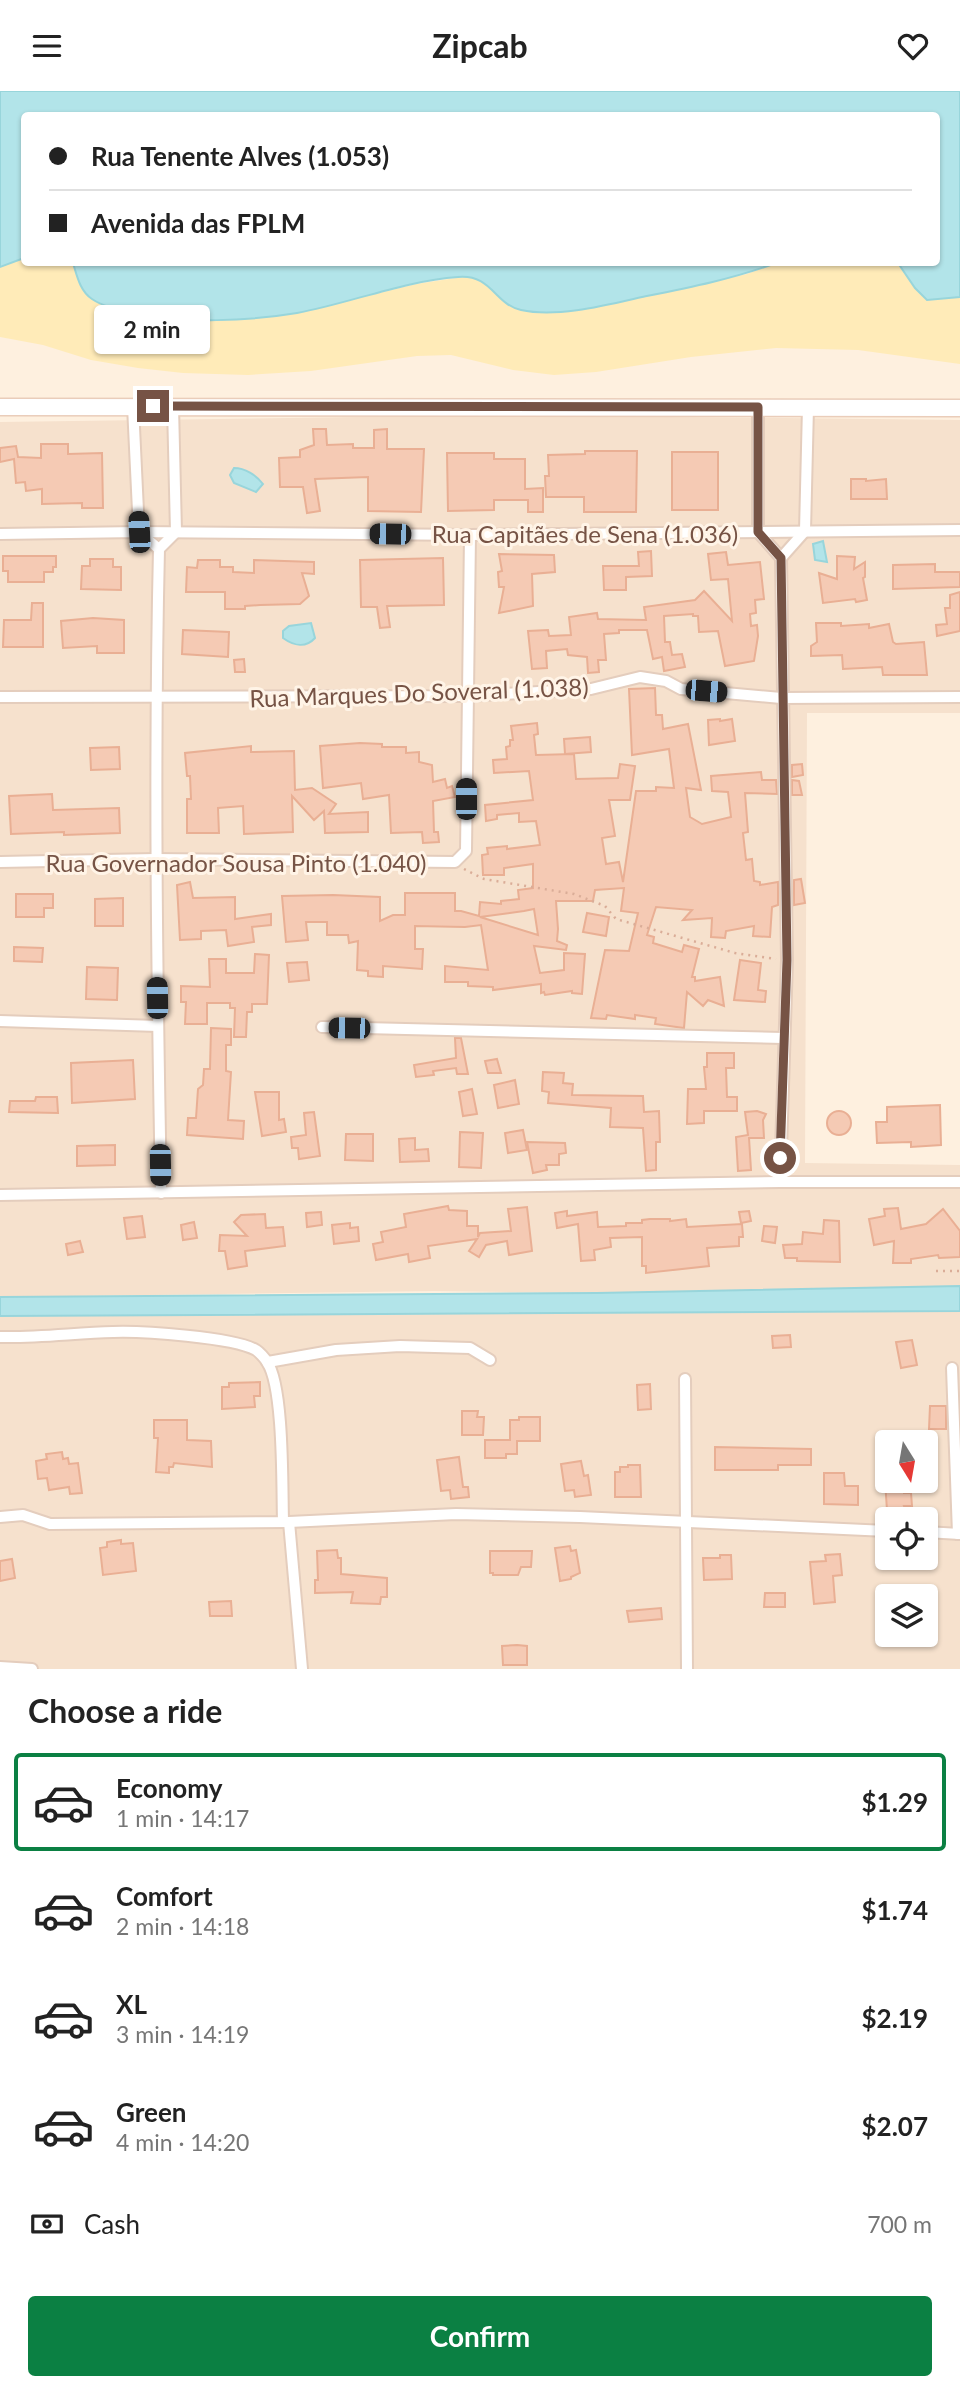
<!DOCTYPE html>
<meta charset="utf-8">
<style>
:root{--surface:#fff;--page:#f2f2f2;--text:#222;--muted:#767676;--line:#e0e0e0;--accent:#0b8043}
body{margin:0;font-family:Lato,sans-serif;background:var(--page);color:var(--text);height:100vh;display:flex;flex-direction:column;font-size:26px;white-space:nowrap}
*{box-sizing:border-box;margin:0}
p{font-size:23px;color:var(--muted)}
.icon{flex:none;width:38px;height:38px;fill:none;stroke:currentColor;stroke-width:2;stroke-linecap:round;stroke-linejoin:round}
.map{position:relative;height:1578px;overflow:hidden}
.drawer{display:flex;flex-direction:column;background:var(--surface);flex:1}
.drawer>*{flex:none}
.guide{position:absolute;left:21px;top:21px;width:919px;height:154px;border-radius:7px;box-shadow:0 2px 5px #0004;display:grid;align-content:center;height:154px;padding:0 28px;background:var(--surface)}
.needle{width:46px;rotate:169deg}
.tools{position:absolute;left:875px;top:1339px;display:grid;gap:14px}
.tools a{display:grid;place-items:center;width:63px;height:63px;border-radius:7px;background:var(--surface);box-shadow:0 2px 5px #0004;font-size:35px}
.end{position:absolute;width:32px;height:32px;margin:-16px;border:9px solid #765345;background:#fff;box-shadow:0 0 0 4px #fff}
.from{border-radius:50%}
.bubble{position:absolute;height:49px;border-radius:7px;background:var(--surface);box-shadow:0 2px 5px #0004;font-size:23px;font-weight:700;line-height:49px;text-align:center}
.car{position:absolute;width:21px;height:42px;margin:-21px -10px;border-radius:9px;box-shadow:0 0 5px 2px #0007;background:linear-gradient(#222 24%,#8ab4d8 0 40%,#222 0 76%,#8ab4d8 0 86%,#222 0)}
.guide b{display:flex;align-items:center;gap:24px;height:66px;font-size:26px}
.guide b+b{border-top:2px solid var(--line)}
.guide i{width:18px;height:18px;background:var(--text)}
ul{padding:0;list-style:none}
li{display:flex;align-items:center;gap:21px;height:98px;margin:0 14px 10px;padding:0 14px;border:4px solid transparent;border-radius:7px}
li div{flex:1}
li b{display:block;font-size:26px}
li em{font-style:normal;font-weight:700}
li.selected{border-color:var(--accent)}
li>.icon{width:63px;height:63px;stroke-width:1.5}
h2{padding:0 28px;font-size:32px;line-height:84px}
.pay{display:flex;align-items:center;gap:18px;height:77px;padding:0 28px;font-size:26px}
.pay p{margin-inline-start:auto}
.primary-button{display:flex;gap:14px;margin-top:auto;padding:14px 28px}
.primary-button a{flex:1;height:80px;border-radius:7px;background:var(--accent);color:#fff;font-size:28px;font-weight:700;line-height:80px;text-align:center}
header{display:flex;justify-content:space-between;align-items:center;height:91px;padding:0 28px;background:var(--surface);font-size:32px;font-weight:700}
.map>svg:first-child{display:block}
</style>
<header><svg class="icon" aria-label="menu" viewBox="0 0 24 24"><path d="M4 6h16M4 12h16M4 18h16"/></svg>Zipcab<svg class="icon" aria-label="heart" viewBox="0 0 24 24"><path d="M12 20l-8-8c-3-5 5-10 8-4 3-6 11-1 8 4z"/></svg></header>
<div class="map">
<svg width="960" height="1578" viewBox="0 0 960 1578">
<rect width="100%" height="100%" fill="#fef0df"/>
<g fill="#f6e1cd" fill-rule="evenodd">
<polygon points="495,324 960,329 960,622 807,622 805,1072 960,1074 960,1195 597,1202 434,1200 0,1206 0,331"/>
<path d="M960,1220V1578H0V1225ZM887,1351H926V1390H887ZM887,1428H926V1466H887ZM887,1505H926V1544H887Z"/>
</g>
<path fill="#ffebb8" d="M24,167V172H73L81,195L164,228H219L296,222L416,193L469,185L487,193L509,214L532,220H559L604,214L670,200L747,183L776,172H898C921,203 916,213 960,206V273L858,259L776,257L691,266L596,281L554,284L513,279L451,264L417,265L311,280L248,284L183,282L138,277L91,269L43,254L0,246V176Z"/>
<g fill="#b2e4e9" stroke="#98d5db" stroke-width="2">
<polygon points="0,0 960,0 960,206 927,209 915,197 898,172 936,172 936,24 24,24 24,167 0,176"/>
<path d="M73,172H776C733,188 687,197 642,206C607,214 557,227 521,219C494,213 492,183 458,186C403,190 351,212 297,222C249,230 185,233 138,222C123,219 105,217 92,208C80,200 77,185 73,172Z"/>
<path d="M234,377C245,377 256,384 263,393L256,401L234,392L230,384Z"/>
<polygon points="823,450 827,471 815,469 813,453"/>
<path d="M311,532L315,547C306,557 294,555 283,547V540L289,535Z"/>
<polygon points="960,1195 960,1220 0,1225 0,1206 597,1202"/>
</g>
<g fill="#f5cab4" stroke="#e9af94" stroke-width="2" fill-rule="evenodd">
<polygon points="313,338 326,338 327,354 353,353 353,357 374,357 374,339 387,338 387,358 424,358 421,421 368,420 368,386 315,388 320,420 307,422 303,396 280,396 279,367 300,366 300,359 314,354"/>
<polygon points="41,353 68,353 68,363 102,362 103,417 82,417 82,412 42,413 42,398 26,400 25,391 16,392 14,368 0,371 0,357 16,355 18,366 41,367"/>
<polygon points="585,360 637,360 636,421 584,421 584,406 546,406 545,385 549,385 548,364 585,363"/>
<rect x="672" y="361" width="46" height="58"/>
<polygon points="447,362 494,362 494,368 525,368 525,398 543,397 543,421 528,421 528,409 494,409 494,419 448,420"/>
<polygon points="851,388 866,388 866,390 886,388 887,408 851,408"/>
<polygon points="651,460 652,485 626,486 626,499 604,499 603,475 639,475 638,461"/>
<polygon points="726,461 728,474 760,471 764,508 755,509 756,522 750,523 751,535 757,534 758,545 754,570 725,575 718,540 699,541 698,525 693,525 693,523 664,525 665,551 670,551 672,564 682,563 685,576 664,580 662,566 653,568 647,539 619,539 619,542 604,543 606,569 598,569 599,581 588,582 587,566 568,564 567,558 546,560 547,577 532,578 528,540 548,539 549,545 571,544 569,526 597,522 598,528 646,529 644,516 695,509 704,500 732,530 728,488 711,489 708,463"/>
<polygon points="499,463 554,464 555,481 532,483 533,515 499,522 504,496 499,496 498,481 502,480"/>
<polygon points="3,465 56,465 56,476 53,476 53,481 44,481 44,491 8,491 8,480 3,480"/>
<polygon points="837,465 855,466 854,478 865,471 865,486 863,487 867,509 856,511 855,508 823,512 819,482 837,488"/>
<polygon points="443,467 444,514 387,515 390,536 380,537 377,516 361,516 360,469"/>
<polygon points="90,468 113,468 113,476 121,476 121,499 81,498 82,475 90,475"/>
<polygon points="198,469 220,469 220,476 233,476 233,481 254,482 254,469 314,471 314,483 302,482 309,505 300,513 260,514 245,515 245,518 225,518 225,501 186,501 187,476 197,477"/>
<polygon points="935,473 935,481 960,481 960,496 893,498 893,474"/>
<polygon points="960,501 960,540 937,545 936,534 947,533 945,517 950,517 950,504"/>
<polygon points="32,512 43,512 43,556 3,556 4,529 31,529"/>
<polygon points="93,527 124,529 124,562 97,562 97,555 63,557 61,530"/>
<polygon points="816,532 841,532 841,535 869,533 869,537 889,533 893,551 896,553 924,551 927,584 883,584 882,576 843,578 842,564 811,565 811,555 817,551"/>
<polygon points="183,539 229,541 228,566 182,563"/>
<polygon points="244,568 245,581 235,581 234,569"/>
<path d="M655,597L656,624H662L663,638L688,633L701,699L686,697L690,726L702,733L731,726L728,701L712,700L711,685L761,681L762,689H776L777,703L745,702L748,741L743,742L746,769L752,768L754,790L760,791V794L778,791V814L772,816L770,846L753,845L754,835L726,840L725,847L711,846L712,827L683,829L692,819L656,816L647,844L654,846L653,852L682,861L684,854L699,858L692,886H695V890L720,886L724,915L708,909L703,915L687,901L684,937L655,933L656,927L635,924V928L607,924L606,928L591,927L605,859L629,860L638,822L621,820L624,797L595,799L593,810H556L558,838L557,850L567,854L566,859L534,855L540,882L564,879V862L585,863L582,903L572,902V900L545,904L544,901L541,902V893L493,899V896L468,895V891H445V875L488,879L481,834L465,836L415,835V858H423L422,878L383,875V886L368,885V880L357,879L358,850L349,852L348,844H327V831H306L308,849L286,851L282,805L333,804L380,806V830L393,824H405V802H455V820H461L479,825L480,811L501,813V810L519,808L518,799L533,797V773L504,777V784H483L482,764L488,763L487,757L507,755V758L540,754L536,730L519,731V722L497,724V728L486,730L485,714L533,709L529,680L494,682L493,669L507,668L506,656L510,655V649H513L511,635L537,632L538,643L534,644L536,664L574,663L576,688L618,687L620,673L635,675L630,709H609L615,745L602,747L606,773L619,771L623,791L636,700H656V696L674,697L669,658L632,664L629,598ZM534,818L538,844L480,826L524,820Z"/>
<polygon points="720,628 720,630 732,628 735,650 709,654 708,629"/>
<polygon points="590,646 591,661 565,663 564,648"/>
<polygon points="360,652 382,653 382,656 406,656 406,662 419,661 419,671 432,674 433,691 445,688 447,697 452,695 455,706 433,710 434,741 438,741 439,751 423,752 422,741 391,742 389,704 363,708 361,692 323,697 320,655"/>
<polygon points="251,655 251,661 294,660 295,699 312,697 336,713 329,723 368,721 368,741 325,742 324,720 314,729 292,705 293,741 244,743 243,715 218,717 219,742 187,742 187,708 191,708 190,685 187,685 185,662"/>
<polygon points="119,656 120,678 91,679 90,657"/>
<polygon points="802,673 803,684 792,686 792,674"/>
<polygon points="792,689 799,690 802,704 792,704"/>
<polygon points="52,703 53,719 119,717 120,742 64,744 64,741 11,743 9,705"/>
<polygon points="801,788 805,812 794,814 794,789"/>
<polygon points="190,791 193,807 235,806 235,828 271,823 271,834 252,836 254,851 228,855 226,839 201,840 201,848 180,849 177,794"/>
<polygon points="16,803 53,803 53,817 44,817 44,826 16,826"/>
<polygon points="123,807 123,835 95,835 95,808"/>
<polygon points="587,822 609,826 606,845 583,841"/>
<polygon points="14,856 43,857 42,871 14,870"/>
<polygon points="255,863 269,864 267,913 252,913 252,921 247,921 246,946 234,946 235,917 230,917 230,912 207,912 207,933 185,933 186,911 181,911 181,895 210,896 209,868 226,868 226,882 254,882"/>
<polygon points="740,869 761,872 758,899 766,900 765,911 734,909"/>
<polygon points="307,871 309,889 289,891 287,872"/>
<polygon points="87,876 118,877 117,909 86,908"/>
<polygon points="211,937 231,938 231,954 226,954 226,980 231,981 228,1029 244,1030 243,1048 187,1044 188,1027 196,1027 198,998 203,994 204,978 210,978"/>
<polygon points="455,947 461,947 468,983 457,983 456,977 433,980 434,984 416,986 414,974 456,967"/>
<polygon points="707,962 734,962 734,977 726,977 727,1006 737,1006 737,1020 704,1020 704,1032 687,1033 688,998 706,998 704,976 707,976"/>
<polygon points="497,968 501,982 488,982 485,970"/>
<polygon points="133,969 135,1008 72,1012 71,972"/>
<polygon points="543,981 564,982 563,992 573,993 572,1004 643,1005 644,1021 659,1020 660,1051 656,1051 656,1079 646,1080 643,1037 610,1036 611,1017 548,1012 549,1001 542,1000"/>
<polygon points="515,989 519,1013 498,1017 494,994"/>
<polygon points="472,998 477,1023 463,1025 459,1001"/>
<polygon points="255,1001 279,1001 279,1029 284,1028 286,1041 262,1045"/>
<polygon points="36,1006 57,1006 58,1022 9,1021 10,1010 35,1010"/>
<polygon points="940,1014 941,1054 911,1056 911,1051 877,1052 876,1031 887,1031 887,1016"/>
<circle cx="839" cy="1032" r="12"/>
<polygon points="757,1020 766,1023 763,1029 764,1047 749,1047 751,1079 738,1080 736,1046 748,1044 745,1021"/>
<polygon points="314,1021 320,1065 299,1068 298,1057 292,1057 291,1046 306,1044 304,1022"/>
<polygon points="523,1039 527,1059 508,1062 505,1042"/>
<polygon points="460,1041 483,1042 481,1077 459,1076"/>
<polygon points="346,1043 373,1043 373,1070 345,1069"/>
<polygon points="415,1047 415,1059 428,1058 429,1070 400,1071 399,1048"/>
<polygon points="527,1051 565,1052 566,1062 559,1063 559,1074 546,1074 547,1079 533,1082"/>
<polygon points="115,1054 115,1074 77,1075 77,1055"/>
<polygon points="448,1115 449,1119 467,1120 467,1135 478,1135 478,1146 480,1142 511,1140 508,1118 527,1116 532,1160 509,1164 507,1150 486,1154 479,1166 469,1160 477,1148 428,1155 430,1167 409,1171 408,1163 376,1169 373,1153 383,1151 381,1141 406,1136 404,1123"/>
<polygon points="898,1117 901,1138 926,1133 943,1118 960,1140 960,1166 939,1167 938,1164 911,1168 911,1172 893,1172 894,1150 874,1154 869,1128 885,1125 884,1118"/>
<polygon points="567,1120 567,1125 597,1121 598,1136 626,1135 626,1132 642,1132 642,1129 650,1128 670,1128 670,1130 686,1128 687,1136 742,1133 743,1146 739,1146 739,1155 707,1157 709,1175 646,1182 646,1175 642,1175 642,1146 610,1147 611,1156 594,1159 595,1169 581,1170 578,1133 557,1137 555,1122"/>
<polygon points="749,1120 751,1130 741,1132 739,1121"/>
<polygon points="321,1121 322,1134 307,1136 306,1122"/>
<polygon points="265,1123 266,1137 283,1136 285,1155 245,1160 247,1175 228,1178 225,1160 219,1160 220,1144 247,1145 234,1131 241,1124"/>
<polygon points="142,1125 145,1146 127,1148 124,1127"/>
<polygon points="824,1129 839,1130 840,1171 797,1170 797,1167 785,1167 783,1154 802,1153 803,1141 823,1143"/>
<polygon points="194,1131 197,1147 183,1149 181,1134"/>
<polygon points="350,1132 350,1137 358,1136 359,1150 334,1153 332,1134"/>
<polygon points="764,1135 777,1136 775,1152 762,1150"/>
<polygon points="80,1150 83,1161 68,1164 66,1153"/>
<polygon points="790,1244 791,1256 773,1257 772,1245"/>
<polygon points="912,1249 917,1274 901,1277 896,1251"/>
<polygon points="260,1291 260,1305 254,1305 255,1316 222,1318 222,1296 229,1296 229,1292"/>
<polygon points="650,1293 651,1318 638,1319 637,1294"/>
<polygon points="930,1315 946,1315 946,1338 929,1338"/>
<polygon points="462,1320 478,1320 477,1326 484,1326 483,1344 462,1344"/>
<polygon points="519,1326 540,1326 540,1350 517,1350 517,1363 506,1363 506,1367 485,1367 485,1349 510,1349 510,1329 519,1329"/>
<polygon points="154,1329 187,1329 187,1349 211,1350 212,1376 174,1372 173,1376 169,1376 169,1382 156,1381 158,1347 154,1347"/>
<polygon points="715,1356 811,1358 811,1374 778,1374 778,1379 715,1379"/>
<polygon points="62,1361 63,1368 68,1367 69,1373 78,1372 82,1402 70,1403 69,1396 49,1399 47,1387 38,1388 36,1370 47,1368 46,1363"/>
<polygon points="459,1366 463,1396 468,1396 469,1406 451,1408 450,1399 441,1400 437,1369"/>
<polygon points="581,1370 584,1385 588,1384 591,1404 575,1406 574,1399 565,1400 561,1373"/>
<polygon points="628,1374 640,1374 641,1406 615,1406 615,1381 620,1381 620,1376 628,1376"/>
<polygon points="824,1382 844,1382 845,1395 858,1395 858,1414 824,1413"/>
<polygon points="885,1390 904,1390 904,1402 911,1402 912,1415 904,1415 905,1418 887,1419"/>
<polygon points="121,1449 121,1453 133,1452 136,1480 103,1484 100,1457 107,1456 107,1451"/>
<polygon points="570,1455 571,1460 576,1459 580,1482 571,1486 571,1488 560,1490 555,1457"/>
<polygon points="337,1459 338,1467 341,1467 341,1483 387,1487 387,1506 381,1506 380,1513 351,1512 353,1501 315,1502 315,1489 318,1489 317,1460"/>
<polygon points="490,1460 532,1460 531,1476 521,1476 518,1484 493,1484 493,1482 490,1482"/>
<polygon points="840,1463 842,1484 833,1485 835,1511 814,1513 810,1471 826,1470 825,1464"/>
<polygon points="720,1464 731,1464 732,1488 704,1489 703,1467 720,1467"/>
<polygon points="12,1468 15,1487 0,1490 0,1470"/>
<polygon points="765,1502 785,1502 785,1516 764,1516"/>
<polygon points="231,1510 232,1525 210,1525 209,1511"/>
<polygon points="661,1517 662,1528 629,1531 627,1520"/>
<polygon points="517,1554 527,1555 527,1574 503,1574 502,1555"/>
</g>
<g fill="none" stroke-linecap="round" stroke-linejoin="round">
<g stroke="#e4cdbd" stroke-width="14">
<g id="street">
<polyline points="133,315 139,441 159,458"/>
<polyline points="758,316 758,441 781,467 787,869 780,1091"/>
<polyline points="0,443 139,441 470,444 960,439"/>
<polyline points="781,467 805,440 808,316"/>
<polyline points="0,606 467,605 591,598 640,586 666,590 681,598 781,607 960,606"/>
<polyline points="0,771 155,768 455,771 466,760 470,444"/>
<polyline points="0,930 158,935"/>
<polyline points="322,936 783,947"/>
<path d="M161,1102C157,887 154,673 159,458L176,441L173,315"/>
<polyline points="0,1104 780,1091 960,1091"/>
<path d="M0,1246C38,1247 75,1242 113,1241C142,1240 233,1246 256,1259C259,1261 265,1267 267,1271C284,1295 282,1397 283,1430"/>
<polyline points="268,1271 336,1259 400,1255 470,1257 490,1269"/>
<polyline points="952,1277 958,1443"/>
<polyline points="685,1288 687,1578"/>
<polyline points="0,1426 23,1424 50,1433 289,1431 456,1423 580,1426 887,1440"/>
<polyline points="289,1431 302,1578"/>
<polyline points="926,1441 960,1443"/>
<polyline points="0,1576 32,1578"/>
</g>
</g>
<g stroke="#eacdba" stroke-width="19">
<polyline id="secondary" points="0,316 960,317"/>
</g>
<g stroke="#daad98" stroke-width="2.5" stroke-dasharray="2 5" stroke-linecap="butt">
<polyline points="464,778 484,788 574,803 605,815 616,828 735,862 776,868"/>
<polyline points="936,1180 960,1180"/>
</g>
<use href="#street" stroke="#fff" stroke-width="10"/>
<use href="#secondary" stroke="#fff" stroke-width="16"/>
</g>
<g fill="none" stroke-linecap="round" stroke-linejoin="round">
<polyline stroke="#765345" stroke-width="9" points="153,315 758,316 758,441 781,467 787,869 780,1067"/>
</g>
<g text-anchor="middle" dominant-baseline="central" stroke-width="6" stroke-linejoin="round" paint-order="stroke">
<g font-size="24" fill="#765345" stroke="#fff4e7">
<text x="585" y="442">Rua Capitães de Sena (1.036)</text>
<text transform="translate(419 601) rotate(-2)">Rua Marques Do Soveral (1.038)</text>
<text x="236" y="771">Rua Governador Sousa Pinto (1.040)</text>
</g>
</g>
</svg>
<div class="tools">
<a><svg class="needle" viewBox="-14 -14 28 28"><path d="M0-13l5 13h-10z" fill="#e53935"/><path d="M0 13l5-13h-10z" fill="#767676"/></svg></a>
<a><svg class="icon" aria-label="locate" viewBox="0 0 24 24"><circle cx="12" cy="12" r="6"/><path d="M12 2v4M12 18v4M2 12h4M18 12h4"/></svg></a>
<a><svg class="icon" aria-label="layers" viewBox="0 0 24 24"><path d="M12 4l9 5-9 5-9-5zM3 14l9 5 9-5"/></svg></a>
</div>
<i class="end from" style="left:780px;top:1067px"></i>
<i class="end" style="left:153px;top:315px"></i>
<div class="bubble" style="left:94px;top:214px;width:116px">2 min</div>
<i class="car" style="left:139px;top:441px;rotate:357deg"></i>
<i class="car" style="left:390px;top:443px;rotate:271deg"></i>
<i class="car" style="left:706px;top:600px;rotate:95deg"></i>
<i class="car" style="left:466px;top:708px;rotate:0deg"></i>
<i class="car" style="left:157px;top:907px;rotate:359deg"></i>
<i class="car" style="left:349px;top:937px;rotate:271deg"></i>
<i class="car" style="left:160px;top:1074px;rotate:179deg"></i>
<div class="guide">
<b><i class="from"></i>Rua Tenente Alves (1.053)</b>
<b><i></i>Avenida das FPLM</b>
</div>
</div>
<section class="drawer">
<h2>Choose a ride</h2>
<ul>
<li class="selected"><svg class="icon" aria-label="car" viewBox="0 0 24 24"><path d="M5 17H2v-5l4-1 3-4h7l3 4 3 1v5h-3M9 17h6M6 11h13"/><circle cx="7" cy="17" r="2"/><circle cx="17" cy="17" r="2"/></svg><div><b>Economy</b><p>1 min · 14:17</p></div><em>$1.29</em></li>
<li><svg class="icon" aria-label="car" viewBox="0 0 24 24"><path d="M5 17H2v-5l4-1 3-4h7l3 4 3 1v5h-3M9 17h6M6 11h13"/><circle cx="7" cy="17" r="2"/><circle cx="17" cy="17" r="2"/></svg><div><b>Comfort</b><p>2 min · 14:18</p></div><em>$1.74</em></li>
<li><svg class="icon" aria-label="car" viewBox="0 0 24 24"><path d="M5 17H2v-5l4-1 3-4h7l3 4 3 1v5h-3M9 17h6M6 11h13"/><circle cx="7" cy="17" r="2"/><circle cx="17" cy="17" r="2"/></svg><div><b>XL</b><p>3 min · 14:19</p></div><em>$2.19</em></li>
<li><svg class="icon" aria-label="car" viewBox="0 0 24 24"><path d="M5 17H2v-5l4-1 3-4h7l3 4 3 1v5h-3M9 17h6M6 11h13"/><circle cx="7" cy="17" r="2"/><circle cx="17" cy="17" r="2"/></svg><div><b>Green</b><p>4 min · 14:20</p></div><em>$2.07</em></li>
</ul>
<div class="pay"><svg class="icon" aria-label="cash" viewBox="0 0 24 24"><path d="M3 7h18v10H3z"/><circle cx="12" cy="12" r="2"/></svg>Cash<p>700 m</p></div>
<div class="primary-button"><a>Confirm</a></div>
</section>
